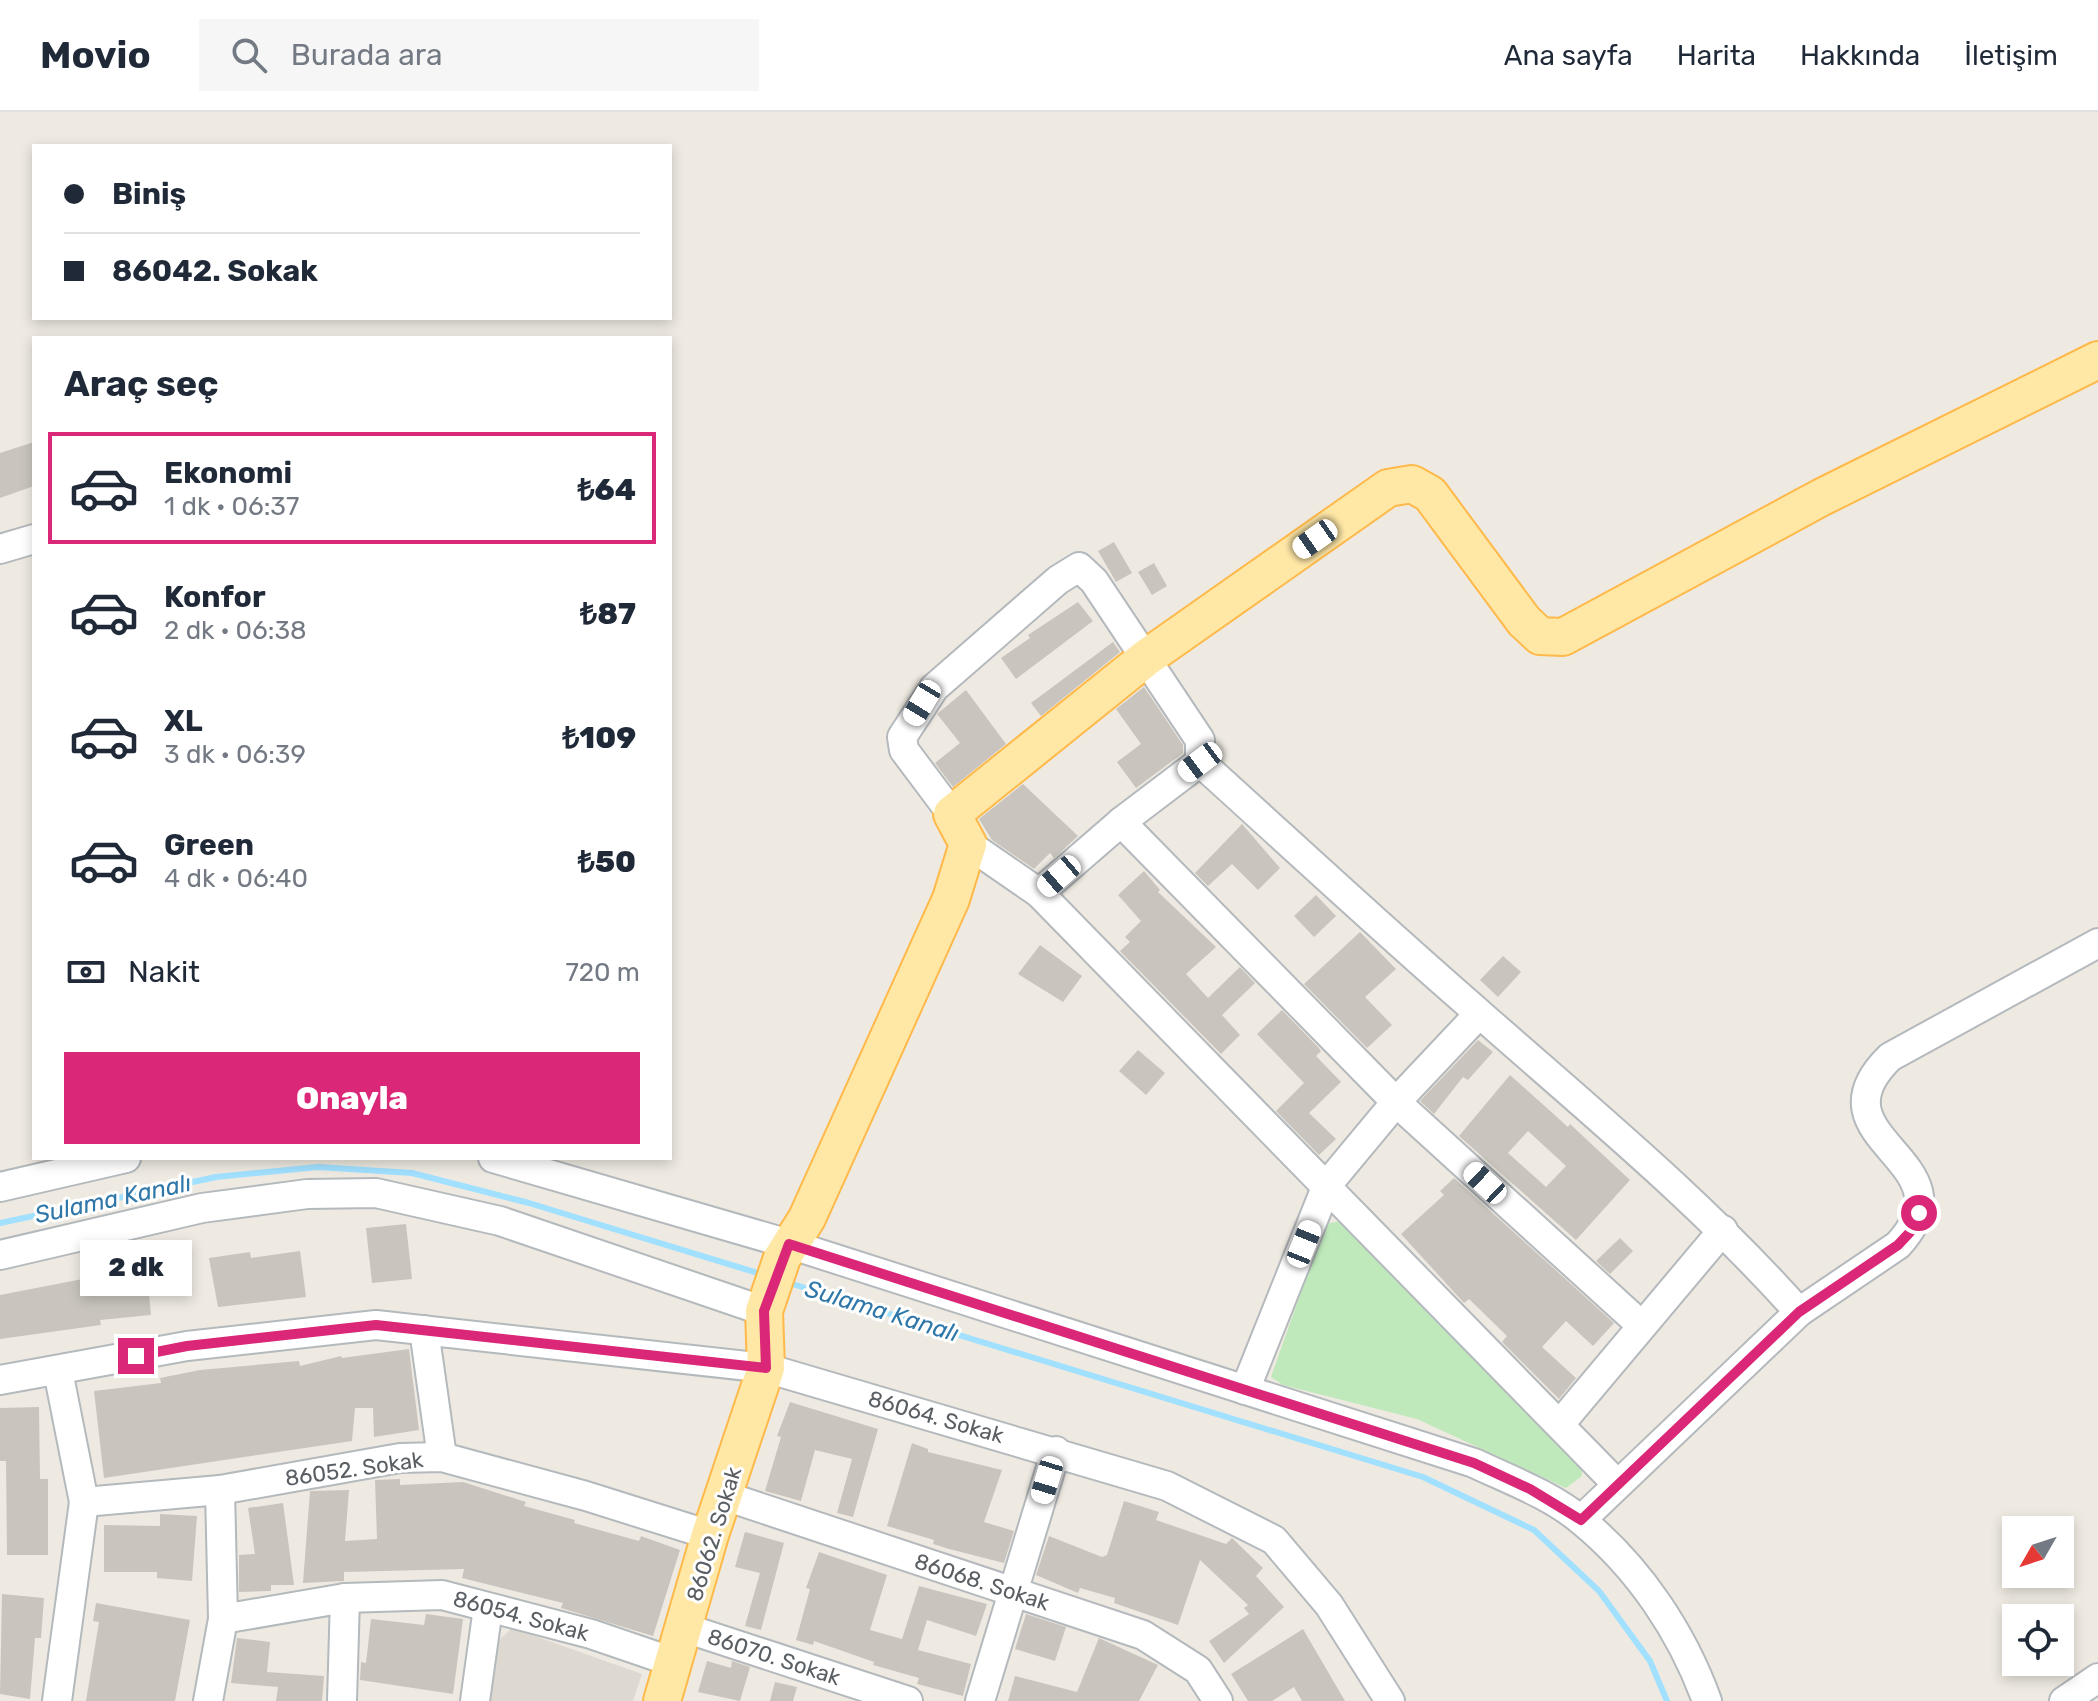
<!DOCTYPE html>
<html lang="tr">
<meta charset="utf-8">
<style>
:root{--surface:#fff;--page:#f6f6f7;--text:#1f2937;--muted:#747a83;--line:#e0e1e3;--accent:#db2777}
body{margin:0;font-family:Rubik,sans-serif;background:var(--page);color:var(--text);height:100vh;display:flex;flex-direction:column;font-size:30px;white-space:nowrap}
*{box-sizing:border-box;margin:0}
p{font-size:26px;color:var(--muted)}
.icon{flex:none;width:44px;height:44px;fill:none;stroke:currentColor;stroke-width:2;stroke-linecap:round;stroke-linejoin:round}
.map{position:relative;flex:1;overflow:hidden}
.panel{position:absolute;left:32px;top:224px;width:640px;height:824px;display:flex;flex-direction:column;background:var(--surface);border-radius:0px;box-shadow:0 4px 12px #0003}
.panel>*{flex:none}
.guide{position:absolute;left:32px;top:32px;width:640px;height:176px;border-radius:0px;box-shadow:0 4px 12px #0003;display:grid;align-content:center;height:176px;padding:0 32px;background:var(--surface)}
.needle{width:52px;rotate:231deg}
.controls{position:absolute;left:2002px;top:1404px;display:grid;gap:16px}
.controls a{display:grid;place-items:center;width:72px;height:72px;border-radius:0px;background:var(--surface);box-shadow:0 4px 12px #0003;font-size:40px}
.end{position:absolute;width:36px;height:36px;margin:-18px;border:10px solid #db2777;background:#fff;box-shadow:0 0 0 4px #fff}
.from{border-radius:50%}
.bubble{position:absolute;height:56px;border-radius:0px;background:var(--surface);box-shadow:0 4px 12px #0003;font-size:26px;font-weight:800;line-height:56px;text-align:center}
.car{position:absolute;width:24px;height:48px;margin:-24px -12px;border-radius:10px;box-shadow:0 0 6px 2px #0007;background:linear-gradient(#fff 24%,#345 0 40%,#fff 0 76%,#345 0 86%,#fff 0)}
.guide b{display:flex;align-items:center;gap:28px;height:76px;font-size:30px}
.guide b+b{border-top:2px solid var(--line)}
.guide i{width:20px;height:20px;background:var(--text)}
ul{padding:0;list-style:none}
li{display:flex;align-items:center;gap:24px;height:112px;margin:0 16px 12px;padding:0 16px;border:4px solid transparent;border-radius:0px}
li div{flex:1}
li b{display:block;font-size:30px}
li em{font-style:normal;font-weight:800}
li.active{border-color:var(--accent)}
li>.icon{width:72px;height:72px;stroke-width:1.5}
h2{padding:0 32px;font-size:36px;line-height:96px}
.pay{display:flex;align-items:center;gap:20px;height:88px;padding:0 32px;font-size:30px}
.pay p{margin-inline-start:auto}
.cta{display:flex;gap:16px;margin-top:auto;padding:16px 32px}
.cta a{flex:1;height:92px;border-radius:0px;background:var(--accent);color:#fff;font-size:32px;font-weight:800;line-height:92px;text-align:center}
header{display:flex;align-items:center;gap:48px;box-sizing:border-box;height:112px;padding:0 40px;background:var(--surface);border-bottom:2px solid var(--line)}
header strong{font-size:38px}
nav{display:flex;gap:44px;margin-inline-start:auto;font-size:28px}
.search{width:560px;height:72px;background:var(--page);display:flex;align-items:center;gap:20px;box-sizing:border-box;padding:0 28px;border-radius:0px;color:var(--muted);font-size:30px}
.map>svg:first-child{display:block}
</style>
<header>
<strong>Movio</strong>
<div class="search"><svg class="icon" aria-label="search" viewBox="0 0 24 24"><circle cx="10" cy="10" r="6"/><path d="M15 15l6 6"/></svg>Burada ara</div>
<nav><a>Ana sayfa</a><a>Harita</a><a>Hakkında</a><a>İletişim</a></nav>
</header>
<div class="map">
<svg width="2098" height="1589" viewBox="0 0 2098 1589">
<rect width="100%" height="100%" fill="#eeeae1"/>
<polygon fill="#ded9d0" points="512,1516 642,1562 633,1589 490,1589 498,1529"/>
<polygon fill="#bfe9bb" points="1341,1109 1581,1341 1582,1364 1566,1376 1417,1307 1283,1273 1271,1265 1325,1112"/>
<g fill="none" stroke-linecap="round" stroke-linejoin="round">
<g stroke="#a1e0ff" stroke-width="6">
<polyline points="0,1111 216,1065 318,1055 412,1061 529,1091 764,1163"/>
<polyline points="786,1170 1423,1365 1534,1418 1599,1479 1650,1549 1667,1589"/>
</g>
</g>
<g fill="#c9c5be" fill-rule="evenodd">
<polygon points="34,330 34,374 0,386 0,341"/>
<polygon points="1114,430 1132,461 1116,470 1098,439"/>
<polygon points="1154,451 1167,474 1152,483 1138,460"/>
<polygon points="1078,490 1093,509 1016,567 1001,546 1030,526 1028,523"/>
<polygon points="1113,530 1120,540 1041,604 1031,591"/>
<polygon points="1144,575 1183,633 1183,641 1136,676 1117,650 1141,632 1116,597"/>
<polygon points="966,578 1006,632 953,675 935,651 960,631 937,602"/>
<polygon points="1023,672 1078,724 1054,746 1050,741 1034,757 992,728 979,707"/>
<polygon points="1242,712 1280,756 1258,778 1232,752 1208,774 1195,761"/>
<polygon points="1144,759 1160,778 1158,780 1216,835 1186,862 1208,886 1240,855 1255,871 1222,903 1240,923 1221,942 1120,839 1130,830 1125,825 1141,809 1118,783"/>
<polygon points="1316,783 1336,804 1314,825 1294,804"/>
<polygon points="1360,820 1396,857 1365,885 1392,913 1367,936 1304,872"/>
<polygon points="1040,833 1082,864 1063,890 1018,862"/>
<polygon points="1503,844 1521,860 1498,885 1480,868"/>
<polygon points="1282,898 1318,935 1321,939 1316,944 1341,970 1309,1001 1336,1027 1319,1043 1276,999 1304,971 1257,922"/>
<polygon points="1478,928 1493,940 1468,968 1463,965 1434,1002 1420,989"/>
<polygon points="1138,938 1165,961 1146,983 1119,959"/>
<path d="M1510,963L1568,1015L1570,1012L1630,1068L1576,1128L1459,1024ZM1528,1019L1566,1054L1546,1075L1508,1041Z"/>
<polygon points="1454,1066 1614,1211 1593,1234 1566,1209 1542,1235 1576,1266 1559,1287 1502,1230 1507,1224 1469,1187 1464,1191 1401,1122 1444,1083 1440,1079"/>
<polygon points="406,1112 412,1167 372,1171 366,1116"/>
<polygon points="1620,1126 1633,1139 1610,1162 1596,1149"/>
<polygon points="300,1139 306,1185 218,1195 209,1146 250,1140 251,1146"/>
<polygon points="147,1162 151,1203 100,1208 101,1213 0,1227 0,1183 93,1165"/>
<polygon points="409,1237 419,1318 374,1325 373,1296 355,1296 352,1329 104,1366 94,1279 161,1271 160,1266 200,1258 299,1249 300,1254 341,1244 342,1246"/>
<polygon points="790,1290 878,1317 853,1405 837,1401 852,1347 815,1338 801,1389 765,1379 781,1325 777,1324"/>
<polygon points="39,1295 40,1367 48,1367 48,1443 7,1443 6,1349 0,1349 0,1296"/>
<polygon points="912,1331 928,1337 928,1340 1002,1358 984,1410 1014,1419 1004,1451 949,1437 933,1432 934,1428 887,1414"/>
<polygon points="400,1367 400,1373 463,1370 526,1390 524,1394 575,1408 574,1411 639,1429 641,1424 680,1438 653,1524 561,1496 563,1491 462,1466 464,1457 344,1460 344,1469 303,1471 310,1379 349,1378 345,1429 377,1427 375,1368"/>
<polygon points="1124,1389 1159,1400 1156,1408 1226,1432 1232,1426 1263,1456 1256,1464 1284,1495 1224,1551 1209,1529 1249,1502 1244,1496 1248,1493 1200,1448 1178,1513 1114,1491 1115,1486 1080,1476 1078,1481 1036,1463 1049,1424 1102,1445 1107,1443"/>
<polygon points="283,1391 294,1473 271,1473 271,1479 239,1480 239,1443 255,1442 248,1396"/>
<polygon points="160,1402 197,1404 192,1469 157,1466 157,1460 104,1460 104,1413 160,1414"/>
<polygon points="745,1420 784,1431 761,1518 745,1514 760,1461 735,1455"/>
<polygon points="819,1440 887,1463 870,1518 902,1527 919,1474 987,1492 976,1524 927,1508 918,1538 971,1552 963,1584 917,1572 919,1566 873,1553 874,1550 814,1529 813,1533 796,1528 810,1477 806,1476"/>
<polygon points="2,1482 44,1486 41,1526 35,1526 30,1587 0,1582"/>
<polygon points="96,1491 190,1508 175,1589 86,1589 99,1510 93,1509"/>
<polygon points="426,1502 463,1507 453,1582 360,1568 361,1550 366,1551 371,1507 424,1513"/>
<polygon points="1026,1502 1066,1515 1055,1549 1015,1537"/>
<polygon points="1303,1517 1345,1589 1302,1589 1294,1575 1272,1589 1248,1589 1231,1562"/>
<polygon points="237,1526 270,1530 267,1560 324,1564 322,1589 276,1589 278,1575 231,1571"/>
<polygon points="1099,1526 1158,1553 1139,1589 1008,1589 1015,1564 1077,1580"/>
<polygon points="707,1549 731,1556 732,1549 750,1555 740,1589 698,1580"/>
<polygon points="775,1570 797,1575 793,1589 770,1589"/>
</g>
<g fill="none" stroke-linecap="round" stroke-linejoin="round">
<g stroke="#b4b9bd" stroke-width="32">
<g id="minor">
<polyline points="0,437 34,427"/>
<path d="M952,702L904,638L902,625L934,576L1058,468L1079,455L1094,469L1200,628V650C1293,734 1385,820 1480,902C1590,999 1701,1090 1799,1200"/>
<polyline points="1121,710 1396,990 1641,1213"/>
<polyline points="968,732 1039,781 1617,1372"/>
<polyline points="1039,781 1121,710 1200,650"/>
<path d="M493,1046L789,1132L1474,1351C1510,1368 1551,1383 1582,1409C1639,1456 1682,1520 1707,1589"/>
<polyline points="0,1075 126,1046"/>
<polyline points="0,1143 202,1096 307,1082 376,1081 500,1109 764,1199"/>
<polyline points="424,1218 442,1345"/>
<polyline points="0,1268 187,1234 376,1213 766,1256 1167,1374 1274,1428 1329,1493 1390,1589"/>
<polyline points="1245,1278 1327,1073 1396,990 1479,902"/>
<polyline points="1560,1312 1723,1118"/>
<polyline points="725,1384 1143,1523 1198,1558 1218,1589"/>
<polyline points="84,1390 220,1378 400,1346 442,1345 586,1384 710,1423"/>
<path d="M1581,1408L1799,1200L1898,1133C1977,1048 1805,1028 1890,945L2098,831"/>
<polyline points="223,1507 345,1486 442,1483 591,1522 673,1550"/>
<polyline points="685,1516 908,1589"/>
<polyline points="57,1589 84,1390 58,1259"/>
<polyline points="208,1589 223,1507 220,1378"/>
<polyline points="342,1589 345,1486"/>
<polyline points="475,1589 488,1496"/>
<polyline points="980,1589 1056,1339"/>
<polyline points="2064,1589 2098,1566"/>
</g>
</g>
<g stroke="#ffb94a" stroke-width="40">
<polyline id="major" points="662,1589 710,1423 766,1256 764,1199 782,1146 807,1106 951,787 968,732 952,702 1146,546 1388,376 1412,372 1430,382 1524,509 1540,524 1563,525 1822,385 2098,248"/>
</g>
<use href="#minor" stroke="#fff" stroke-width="28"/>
<use href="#major" stroke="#ffe7a6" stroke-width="36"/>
</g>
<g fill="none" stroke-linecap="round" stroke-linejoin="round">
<polyline stroke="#db2777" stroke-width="10" points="136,1244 187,1234 376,1213 766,1256 764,1199 789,1132 1474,1351 1530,1377 1581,1408 1799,1200 1898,1133 1911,1119 1919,1101"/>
</g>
<g text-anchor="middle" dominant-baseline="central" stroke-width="6" stroke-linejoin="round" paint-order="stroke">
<g font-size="22" fill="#5a5f64" stroke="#fff">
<text transform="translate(936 1305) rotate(16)">86064. Sokak</text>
<text transform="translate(354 1357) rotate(-8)">86052. Sokak</text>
<text transform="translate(714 1422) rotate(-73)">86062. Sokak</text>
<text transform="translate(982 1470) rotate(18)">86068. Sokak</text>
<text transform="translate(521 1504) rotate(15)">86054. Sokak</text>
<text transform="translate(774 1545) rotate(18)">86070. Sokak</text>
</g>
<g font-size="24" font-style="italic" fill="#2f77a9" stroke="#fff">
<text transform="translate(113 1087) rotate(-12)">Sulama Kanalı</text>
<text transform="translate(882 1199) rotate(17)">Sulama Kanalı</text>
</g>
</g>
</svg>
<div class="controls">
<a><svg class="needle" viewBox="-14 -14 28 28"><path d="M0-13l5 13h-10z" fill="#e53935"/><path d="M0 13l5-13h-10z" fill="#747a83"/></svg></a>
<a><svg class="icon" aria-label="locate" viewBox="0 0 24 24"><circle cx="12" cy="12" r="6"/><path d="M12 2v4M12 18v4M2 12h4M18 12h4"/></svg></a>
</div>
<i class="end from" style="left:1919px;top:1101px"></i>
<i class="end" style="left:136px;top:1244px"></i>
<div class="bubble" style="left:80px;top:1128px;width:112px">2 dk</div>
<i class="car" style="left:1315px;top:427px;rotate:235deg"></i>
<i class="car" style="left:922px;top:591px;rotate:211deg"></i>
<i class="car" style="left:1200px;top:650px;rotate:233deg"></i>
<i class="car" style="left:1059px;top:764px;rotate:229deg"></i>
<i class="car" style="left:1485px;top:1071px;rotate:313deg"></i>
<i class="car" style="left:1304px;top:1132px;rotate:22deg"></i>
<i class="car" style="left:1047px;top:1368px;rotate:197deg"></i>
<div class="guide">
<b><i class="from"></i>Biniş</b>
<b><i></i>86042. Sokak</b>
</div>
<section class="panel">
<h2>Araç seç</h2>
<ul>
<li class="active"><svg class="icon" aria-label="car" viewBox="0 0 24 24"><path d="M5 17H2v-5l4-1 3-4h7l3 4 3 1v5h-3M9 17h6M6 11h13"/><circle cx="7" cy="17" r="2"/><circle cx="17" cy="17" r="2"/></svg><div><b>Ekonomi</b><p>1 dk · 06:37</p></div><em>₺64</em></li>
<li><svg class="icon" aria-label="car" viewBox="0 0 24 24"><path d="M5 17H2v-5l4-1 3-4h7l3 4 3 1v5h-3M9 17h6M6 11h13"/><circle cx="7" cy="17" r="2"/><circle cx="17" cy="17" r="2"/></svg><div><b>Konfor</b><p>2 dk · 06:38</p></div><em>₺87</em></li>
<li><svg class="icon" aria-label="car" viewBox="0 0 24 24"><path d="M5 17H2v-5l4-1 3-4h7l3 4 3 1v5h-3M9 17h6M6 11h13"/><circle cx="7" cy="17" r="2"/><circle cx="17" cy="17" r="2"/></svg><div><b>XL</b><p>3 dk · 06:39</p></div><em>₺109</em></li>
<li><svg class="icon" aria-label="car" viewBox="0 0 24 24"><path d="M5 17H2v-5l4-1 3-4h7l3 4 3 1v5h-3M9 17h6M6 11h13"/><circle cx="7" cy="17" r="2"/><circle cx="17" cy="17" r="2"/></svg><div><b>Green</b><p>4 dk · 06:40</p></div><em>₺50</em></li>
</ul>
<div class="pay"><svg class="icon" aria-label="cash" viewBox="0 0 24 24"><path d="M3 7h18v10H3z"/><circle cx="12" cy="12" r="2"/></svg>Nakit<p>720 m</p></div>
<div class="cta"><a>Onayla</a></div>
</section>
</div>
